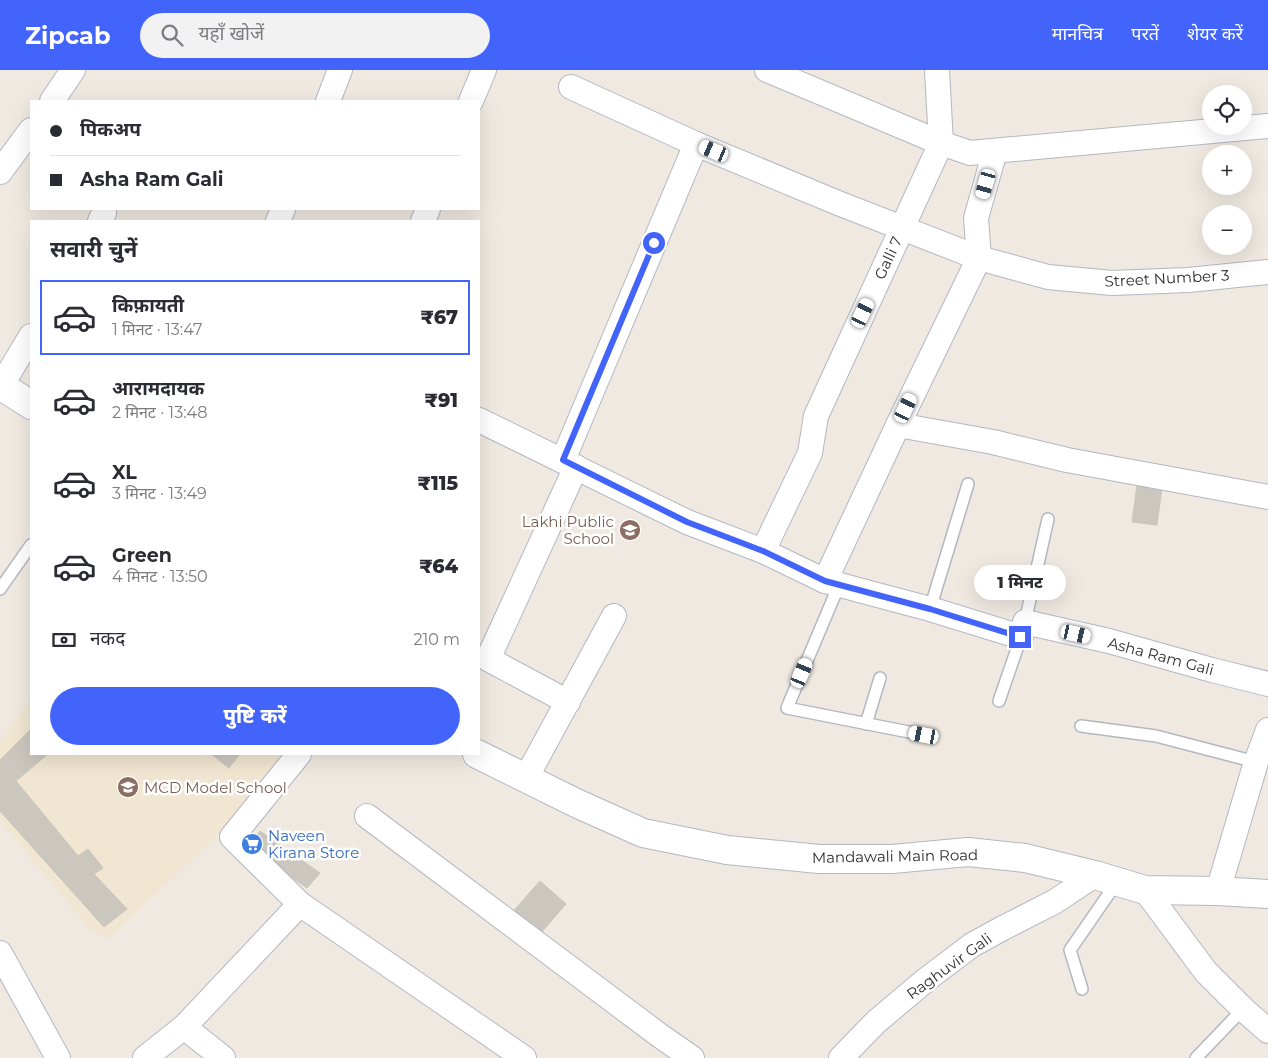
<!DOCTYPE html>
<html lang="hi">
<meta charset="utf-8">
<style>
:root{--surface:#fff;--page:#f2f2f3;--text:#2b2b33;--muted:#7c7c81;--line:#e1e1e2;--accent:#4264fb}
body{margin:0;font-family:Montserrat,"Noto Sans Devanagari",sans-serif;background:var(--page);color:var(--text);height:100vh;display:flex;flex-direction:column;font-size:19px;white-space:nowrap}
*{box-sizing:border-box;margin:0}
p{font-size:16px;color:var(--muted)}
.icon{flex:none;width:28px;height:28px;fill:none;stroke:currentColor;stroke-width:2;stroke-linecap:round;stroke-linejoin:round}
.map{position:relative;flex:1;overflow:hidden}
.details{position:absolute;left:30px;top:150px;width:450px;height:535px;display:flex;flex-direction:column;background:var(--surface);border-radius:0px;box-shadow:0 5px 20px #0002}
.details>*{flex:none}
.top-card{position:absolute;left:30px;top:30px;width:450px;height:110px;border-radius:0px;box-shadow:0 5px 20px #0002;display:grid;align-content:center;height:110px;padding:0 20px;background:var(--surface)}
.controls{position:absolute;left:1202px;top:15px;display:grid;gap:10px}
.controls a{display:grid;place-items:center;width:50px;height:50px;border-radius:50%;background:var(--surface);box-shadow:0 5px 20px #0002;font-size:25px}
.end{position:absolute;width:22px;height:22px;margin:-11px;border:6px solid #4264fb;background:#fff;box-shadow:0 0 0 2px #fff}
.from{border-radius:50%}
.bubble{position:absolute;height:35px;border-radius:18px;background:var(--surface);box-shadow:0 5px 20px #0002;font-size:16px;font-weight:800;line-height:35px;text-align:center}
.car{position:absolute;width:15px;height:30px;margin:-15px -8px;border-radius:6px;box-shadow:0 0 4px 1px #0007;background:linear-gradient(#fff 24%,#345 0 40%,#fff 0 76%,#345 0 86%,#fff 0)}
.top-card b{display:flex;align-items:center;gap:18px;height:48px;font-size:19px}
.top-card b+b{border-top:1px solid var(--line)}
.top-card i{width:12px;height:12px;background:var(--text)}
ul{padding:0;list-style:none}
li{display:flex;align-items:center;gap:15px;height:75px;margin:0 10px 8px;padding:0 10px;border:2px solid transparent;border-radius:0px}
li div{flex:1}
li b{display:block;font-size:19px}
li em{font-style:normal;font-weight:800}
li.on{border-color:var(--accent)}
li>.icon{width:45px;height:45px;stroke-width:1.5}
h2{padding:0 20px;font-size:22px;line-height:60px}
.pay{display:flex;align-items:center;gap:12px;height:55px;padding:0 20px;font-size:19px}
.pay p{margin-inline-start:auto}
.button{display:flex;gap:10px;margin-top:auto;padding:10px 20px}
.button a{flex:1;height:58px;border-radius:30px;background:var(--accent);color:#fff;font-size:20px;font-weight:800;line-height:58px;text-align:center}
header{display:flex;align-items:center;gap:30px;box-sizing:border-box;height:70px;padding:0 25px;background:var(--accent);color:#fff}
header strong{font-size:24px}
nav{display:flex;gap:28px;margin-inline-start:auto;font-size:18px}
.search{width:350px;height:45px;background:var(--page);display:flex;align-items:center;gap:12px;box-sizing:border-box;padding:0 18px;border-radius:28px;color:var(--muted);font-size:19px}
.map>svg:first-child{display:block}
</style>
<header>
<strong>Zipcab</strong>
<div class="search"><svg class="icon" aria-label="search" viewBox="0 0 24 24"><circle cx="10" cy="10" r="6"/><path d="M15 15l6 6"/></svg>यहाँ खोजें</div>
<nav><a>मानचित्र</a><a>परतें</a><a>शेयर करें</a></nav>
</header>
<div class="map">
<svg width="1268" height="988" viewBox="0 0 1268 988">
<rect width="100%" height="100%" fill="#efe9e1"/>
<polygon fill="#f0e6d1" points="31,629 31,684 281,684 229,754 108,869 89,858 0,751 0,671"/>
<g fill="#cbc7bf" stroke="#cbc5ba">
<polygon points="1137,415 1162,418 1157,455 1132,452"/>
<polygon points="31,659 31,684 48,684 16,711 78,786 88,779 103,798 94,804 127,839 104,857 0,741 0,690"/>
<polygon points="211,684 240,684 229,698"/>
<polygon points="260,761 320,803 307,818 248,777"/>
<polygon points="540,811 566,834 539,865 510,845"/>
</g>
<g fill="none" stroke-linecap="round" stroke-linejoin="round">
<g stroke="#b4b7c1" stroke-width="14">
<g id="lane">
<polyline points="839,515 787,638 924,665"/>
<polyline points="0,519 31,475"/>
<polyline points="930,539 968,414"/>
<polyline points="1025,552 1048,449"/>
<polyline points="999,631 1021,567"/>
<polyline points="866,654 880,608"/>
<polyline points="1081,656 1156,666 1256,692"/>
<polyline points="1082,919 1070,880 1117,812"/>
<polyline points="1196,988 1243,939"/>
</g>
</g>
<g stroke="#b4b7c1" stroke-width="26">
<g id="street">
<polyline points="767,0 941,73 970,83 1268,56"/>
<polyline points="571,17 696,74 838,133 979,188 1048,207 1112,213 1188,210 1268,202"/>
<polyline points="52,31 73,0"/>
<polyline points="328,31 340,0"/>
<polyline points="471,31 484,0"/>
<polyline points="0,102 31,60"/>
<polyline points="100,151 104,143"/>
<polyline points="278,151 283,139"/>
<polyline points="423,151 428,139"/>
<polyline points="1,316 31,266"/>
<polyline points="479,350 687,452 763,481 825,511 930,539 1021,567 1025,552 1109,571 1212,600 1268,614"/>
<polyline points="898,355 993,372 1067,390 1268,427"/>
<polyline points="563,390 696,74"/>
<polyline points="763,481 810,383 816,346 941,73 937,0"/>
<polyline points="825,511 898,355 979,188 976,148 995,81"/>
<polyline points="568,632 488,589 576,397"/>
<polyline points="299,684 232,767 300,834 524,988"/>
<polyline points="526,708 614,546"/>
<polyline points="367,746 659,965 692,988"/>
<polyline points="1145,820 1206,902 1243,939 1268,961"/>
<polyline points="1218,821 1256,692 1268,660"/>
<polyline points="0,883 58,988"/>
<polyline points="184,957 223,988"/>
<polyline points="145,988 184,957 300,834"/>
<polyline points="841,988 876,952 927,909 972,875 1003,858 1054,832 1095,805"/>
</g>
</g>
<g stroke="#b4b7c1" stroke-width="30">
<g id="secondary">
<polyline points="0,315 31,335"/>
<polyline points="477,684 576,733 643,763 727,780 819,789 892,789 968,782 1025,788 1095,805 1145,820 1218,821 1268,824"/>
</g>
</g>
<use href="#lane" stroke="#fff" stroke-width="11"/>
<use href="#street" stroke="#fff" stroke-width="24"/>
<use href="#secondary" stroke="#fff" stroke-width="28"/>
</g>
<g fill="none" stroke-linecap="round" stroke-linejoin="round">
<polyline stroke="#4264fb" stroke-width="6" points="654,173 563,390 687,452 763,481 825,511 930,539 1020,567"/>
</g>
<defs>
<g id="school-disc" transform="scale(1.125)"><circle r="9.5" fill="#8d6e63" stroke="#fff"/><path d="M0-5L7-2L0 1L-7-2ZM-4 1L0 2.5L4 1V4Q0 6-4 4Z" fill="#fff"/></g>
<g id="supermarket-disc" transform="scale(1.125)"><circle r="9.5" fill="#3f7fe0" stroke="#fff"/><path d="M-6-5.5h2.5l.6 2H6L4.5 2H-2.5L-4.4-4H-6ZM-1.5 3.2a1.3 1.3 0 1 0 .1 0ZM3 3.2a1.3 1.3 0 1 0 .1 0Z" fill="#fff"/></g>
</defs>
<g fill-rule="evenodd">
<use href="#school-disc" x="630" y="460"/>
<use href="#school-disc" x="128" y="717"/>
<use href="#supermarket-disc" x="252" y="774"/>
</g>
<g text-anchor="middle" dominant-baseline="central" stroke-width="5" stroke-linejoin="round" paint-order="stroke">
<g font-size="15" fill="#2e2e2e" stroke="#fff">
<text transform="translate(888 188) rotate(-65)">Galli 7</text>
<text transform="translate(1167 208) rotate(-3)">Street Number 3</text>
<text transform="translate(1161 586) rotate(15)">Asha Ram Gali</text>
<text transform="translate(895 786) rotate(-1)">Mandawali Main Road</text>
<text transform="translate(949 896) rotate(-36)">Raghuvir Gali</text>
</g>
<g font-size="15" fill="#785e54" stroke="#fff" text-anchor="end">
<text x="614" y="451">Lakhi Public<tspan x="614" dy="17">School</tspan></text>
<text x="144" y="717" text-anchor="start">MCD Model School</text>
</g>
<g font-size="15" fill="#366cbe" stroke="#fff" text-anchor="start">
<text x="268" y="765">Naveen<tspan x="268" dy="17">Kirana Store</tspan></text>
</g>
</g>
</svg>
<div class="controls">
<a><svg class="icon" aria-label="locate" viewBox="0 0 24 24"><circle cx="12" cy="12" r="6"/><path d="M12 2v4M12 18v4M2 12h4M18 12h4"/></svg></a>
<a>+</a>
<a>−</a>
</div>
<i class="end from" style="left:654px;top:173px"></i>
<i class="end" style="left:1020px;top:567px"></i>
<div class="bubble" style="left:974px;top:495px;width:92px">1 मिनट</div>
<i class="car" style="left:714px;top:81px;rotate:293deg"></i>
<i class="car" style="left:986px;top:114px;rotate:196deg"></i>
<i class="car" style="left:863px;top:243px;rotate:25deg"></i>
<i class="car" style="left:906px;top:338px;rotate:25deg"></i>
<i class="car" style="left:1076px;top:564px;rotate:103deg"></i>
<i class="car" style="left:802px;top:603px;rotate:23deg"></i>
<i class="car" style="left:924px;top:665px;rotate:281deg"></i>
<div class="top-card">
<b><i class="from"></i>पिकअप</b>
<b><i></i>Asha Ram Gali</b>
</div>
<section class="details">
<h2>सवारी चुनें</h2>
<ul>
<li class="on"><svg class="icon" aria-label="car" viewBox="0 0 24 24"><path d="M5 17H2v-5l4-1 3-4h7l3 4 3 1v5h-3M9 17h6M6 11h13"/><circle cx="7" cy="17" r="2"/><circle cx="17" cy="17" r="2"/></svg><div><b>किफ़ायती</b><p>1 मिनट · 13:47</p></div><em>₹67</em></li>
<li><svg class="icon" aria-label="car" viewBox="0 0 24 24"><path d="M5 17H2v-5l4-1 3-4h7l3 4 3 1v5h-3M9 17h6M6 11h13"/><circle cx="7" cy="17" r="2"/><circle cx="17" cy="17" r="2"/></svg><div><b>आरामदायक</b><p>2 मिनट · 13:48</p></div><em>₹91</em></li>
<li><svg class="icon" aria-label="car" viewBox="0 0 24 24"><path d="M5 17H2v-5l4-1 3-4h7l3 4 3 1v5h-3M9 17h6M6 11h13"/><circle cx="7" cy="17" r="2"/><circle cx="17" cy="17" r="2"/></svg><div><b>XL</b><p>3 मिनट · 13:49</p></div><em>₹115</em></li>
<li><svg class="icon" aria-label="car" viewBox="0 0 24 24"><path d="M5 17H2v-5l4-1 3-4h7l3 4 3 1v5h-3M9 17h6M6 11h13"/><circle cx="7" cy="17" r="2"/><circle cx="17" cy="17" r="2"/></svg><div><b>Green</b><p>4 मिनट · 13:50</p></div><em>₹64</em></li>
</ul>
<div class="pay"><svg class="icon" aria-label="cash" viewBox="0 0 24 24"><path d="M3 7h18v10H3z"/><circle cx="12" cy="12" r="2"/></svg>नकद<p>210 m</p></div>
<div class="button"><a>पुष्टि करें</a></div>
</section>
</div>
